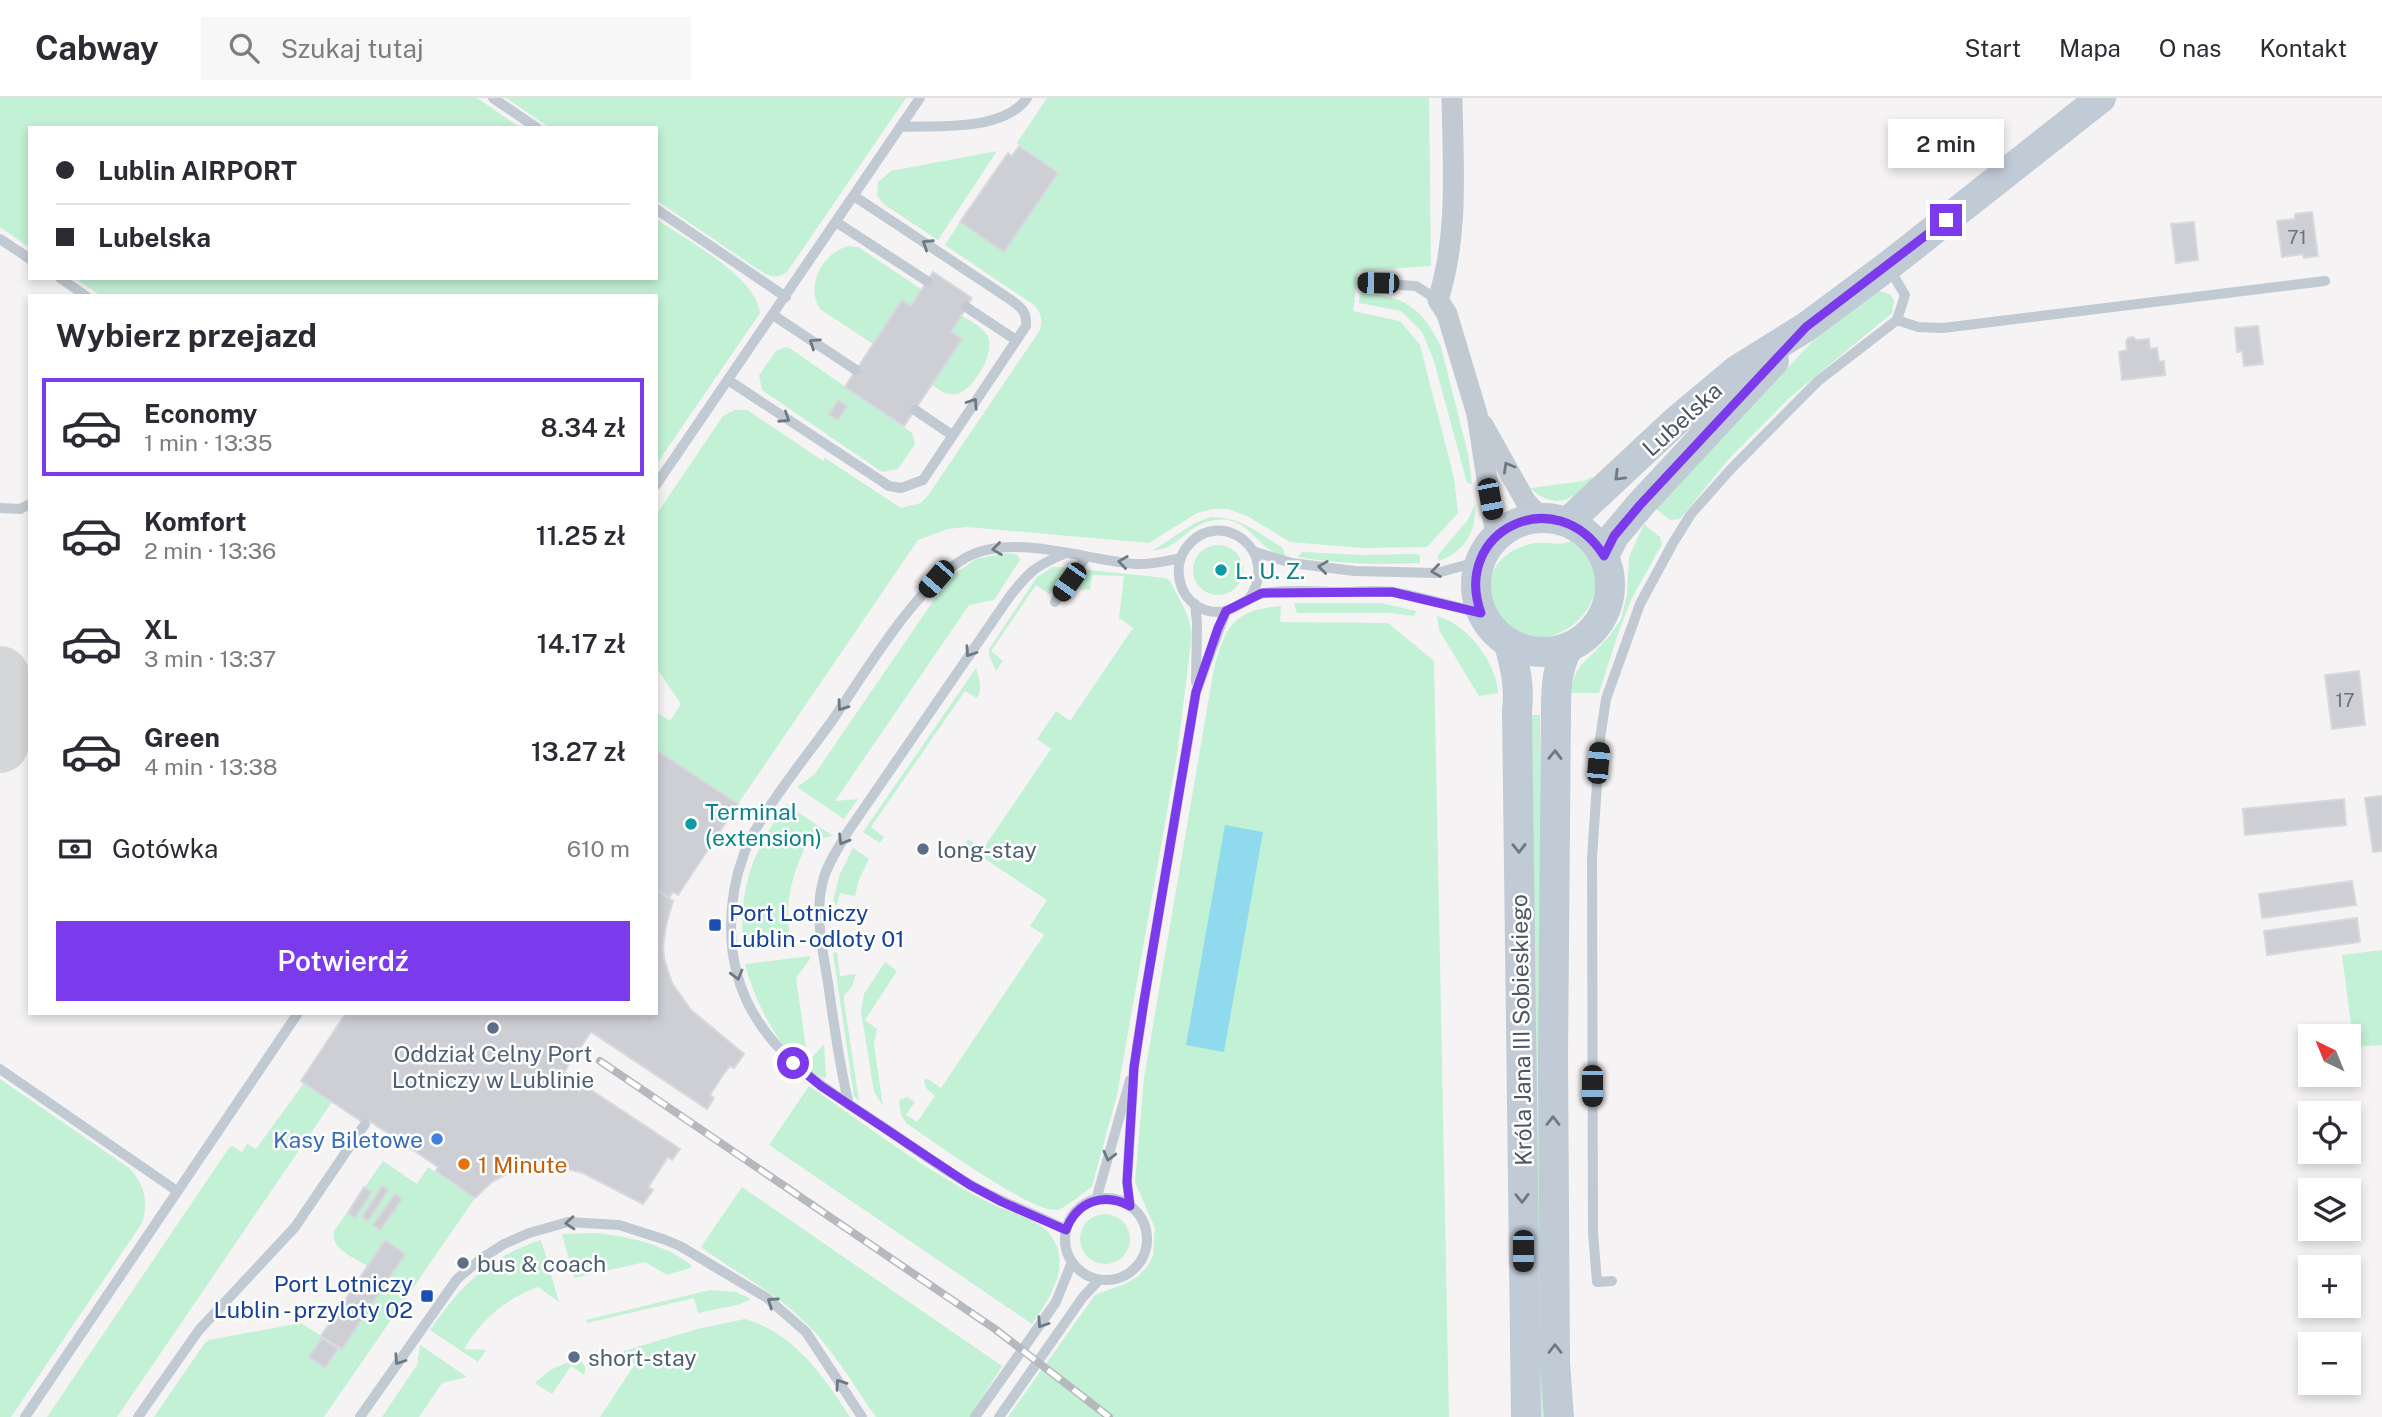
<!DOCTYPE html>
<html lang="pl">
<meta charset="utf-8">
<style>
:root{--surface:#fff;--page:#f7f7f7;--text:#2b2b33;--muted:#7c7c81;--line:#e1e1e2;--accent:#7c3aed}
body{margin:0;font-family:"Public Sans",sans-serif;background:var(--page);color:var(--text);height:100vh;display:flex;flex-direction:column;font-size:26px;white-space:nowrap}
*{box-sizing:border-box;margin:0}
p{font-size:23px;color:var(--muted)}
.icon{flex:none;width:38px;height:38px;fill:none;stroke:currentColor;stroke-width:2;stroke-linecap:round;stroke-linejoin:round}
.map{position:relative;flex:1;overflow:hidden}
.side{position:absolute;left:28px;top:196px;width:630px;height:721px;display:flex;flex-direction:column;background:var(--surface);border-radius:0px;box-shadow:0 4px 10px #0003}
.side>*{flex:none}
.banner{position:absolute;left:28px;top:28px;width:630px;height:154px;border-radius:0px;box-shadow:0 4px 10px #0003;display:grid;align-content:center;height:154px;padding:0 28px;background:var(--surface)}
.needle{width:46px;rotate:317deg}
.fabs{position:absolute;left:2298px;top:926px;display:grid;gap:14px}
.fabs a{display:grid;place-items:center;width:63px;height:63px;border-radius:0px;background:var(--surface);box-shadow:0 4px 10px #0003;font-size:35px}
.end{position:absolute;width:32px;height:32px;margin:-16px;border:9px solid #7c3aed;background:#fff;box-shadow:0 0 0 4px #fff}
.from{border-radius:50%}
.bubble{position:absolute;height:49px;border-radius:0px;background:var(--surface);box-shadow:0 4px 10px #0003;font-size:23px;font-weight:600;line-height:49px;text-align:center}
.car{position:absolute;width:21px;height:42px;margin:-21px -10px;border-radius:9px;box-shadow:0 0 5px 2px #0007;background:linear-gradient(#222 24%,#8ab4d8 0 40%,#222 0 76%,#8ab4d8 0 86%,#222 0)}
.banner b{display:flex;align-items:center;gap:24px;height:66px;font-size:26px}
.banner b+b{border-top:2px solid var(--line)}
.banner i{width:18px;height:18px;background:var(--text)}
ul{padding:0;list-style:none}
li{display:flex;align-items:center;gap:21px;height:98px;margin:0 14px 10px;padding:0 14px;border:4px solid transparent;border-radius:0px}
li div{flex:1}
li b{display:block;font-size:26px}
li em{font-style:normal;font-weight:600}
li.selected{border-color:var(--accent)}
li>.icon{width:63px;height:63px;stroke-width:1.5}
h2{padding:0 28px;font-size:32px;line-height:84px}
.pay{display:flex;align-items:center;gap:18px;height:77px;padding:0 28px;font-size:26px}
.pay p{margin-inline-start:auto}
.action{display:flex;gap:14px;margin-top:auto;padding:14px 28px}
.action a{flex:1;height:80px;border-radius:0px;background:var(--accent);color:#fff;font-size:28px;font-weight:600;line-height:80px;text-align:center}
header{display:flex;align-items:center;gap:42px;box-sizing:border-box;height:98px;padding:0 35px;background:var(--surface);border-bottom:2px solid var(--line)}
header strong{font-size:33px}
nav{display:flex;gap:38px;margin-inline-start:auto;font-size:24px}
.search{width:490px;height:63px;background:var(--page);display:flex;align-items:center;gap:18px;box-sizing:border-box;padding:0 24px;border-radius:0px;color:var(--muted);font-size:26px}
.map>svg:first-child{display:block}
</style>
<header>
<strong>Cabway</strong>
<div class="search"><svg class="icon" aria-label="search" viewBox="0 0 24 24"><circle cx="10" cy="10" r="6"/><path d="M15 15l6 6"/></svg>Szukaj tutaj</div>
<nav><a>Start</a><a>Mapa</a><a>O nas</a><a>Kontakt</a></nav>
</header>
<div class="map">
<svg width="2382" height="1319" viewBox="0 0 2382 1319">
<rect width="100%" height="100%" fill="#f5f3f3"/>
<g fill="#c3f1d5">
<polygon points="0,0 477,0 521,30 30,30 30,150 0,129"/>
<path d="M506,0H906L787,174C775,183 767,177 756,170L656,102V30H550Z"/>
<path d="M1047,0H1429L1431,168L1358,173L1353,213L1400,223L1420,247L1454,380L1458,415L1427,449L1362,450L1290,444L1249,419L1228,411H1213L1197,415L1149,445L967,429L948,431L918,442L738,706L656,652V614L670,623L681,606L656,569V417L723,318L735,312H747L823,363L825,360L901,410L921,405L929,396L1040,232C1042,221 1042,216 1034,207L945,147L960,124L1004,153L1058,75L1017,45Z"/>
<polygon points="997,53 938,142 885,107 877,98 878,84 891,73"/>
<path d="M656,121C686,142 756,178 760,215L656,367V198H101L75,180H656Z"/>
<path d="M848,148L858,149L921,191L911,208L902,203L873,246L820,211C805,188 822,155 848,148Z"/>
<polygon points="1878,193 1890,196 1894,202 1892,215 1788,301 1728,362 1680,421 1670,422 1655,410 1814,242 1861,203"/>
<path d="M1360,195C1403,197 1422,209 1441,249L1468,356L1472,386L1467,385L1434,263L1422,234L1401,213L1359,205Z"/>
<path d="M961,217C970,223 982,229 987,237C997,253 974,291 957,296C947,298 939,292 932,287L962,241L951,234Z"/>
<polygon points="786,249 791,251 912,335 915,346 898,371 882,374 762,292 759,277 776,253"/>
<path d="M1592,379L1595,380C1573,401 1557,414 1530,390L1584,383Z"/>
<path d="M1475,407C1477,434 1464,454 1439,463L1438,457L1467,423Z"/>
<path d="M1211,419C1244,420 1256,434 1283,450L1285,458C1256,454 1250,413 1210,423C1192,427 1183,441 1168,449C1163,451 1157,452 1152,453L1195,425Z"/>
<polygon points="1644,426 1660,439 1662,446 1632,500 1619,533 1599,595 1569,595 1575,577 1581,567 1608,540 1621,521 1627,497 1629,459"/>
<path d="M1575,441C1646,514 1510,590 1489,497C1486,482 1496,464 1508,456C1518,449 1532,444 1544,445C1556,445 1563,448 1575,441Z"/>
<circle cx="1218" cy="472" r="25"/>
<path d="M1302,454L1362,457L1416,456L1420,458V465C1377,467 1341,466 1298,459Z"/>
<polygon points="1007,455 1018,457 1020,462 994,502 969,507 835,703 858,701 844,721 797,689 814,677 949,480 976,461"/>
<polygon points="1053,469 1064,469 1067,472 1049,496 1036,487 991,553 1003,563 996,573 989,557 989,551 1037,479"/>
<path d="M1088,472L1166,480L1170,483C1180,504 1193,519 1191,543L1177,657L1117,997L1092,1088C1088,1092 1062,1112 1057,1112C1031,1115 934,1043 907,1026L901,1017L899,1002L907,999L915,1004L906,1017L917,1024L935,998L926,990L924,983L926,980L941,990L1044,837L1030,828L1047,802L970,751L966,744L968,741L983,751L1051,651L1037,641L1056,613L1070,623L1133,530L1119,520L1124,478L1092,477L1090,492L1073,491Z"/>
<polygon points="1294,505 1381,505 1416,513 1414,518 1390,515 1297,515"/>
<path d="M1281,508L1280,524L1388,525L1434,563L1449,1319H1008L1095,1197L1127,1185L1137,1179L1147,1169L1153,1158L1155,1130L1135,1084L1144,980L1214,570C1226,527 1234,512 1281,508Z"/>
<path d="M1437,518C1468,527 1496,564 1498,595L1479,598L1439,532Z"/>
<path d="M976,570C979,580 983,590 977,600L965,593L871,729L884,739L880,745L863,734Z"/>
<polygon points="1532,617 1540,617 1543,1237 1549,1319 1537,1319 1534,1129"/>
<path d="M786,706L833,738L808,743C792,776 784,804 790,840L743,845C739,788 753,753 786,706Z"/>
<polygon points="853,750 869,761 859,781 855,798 840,795 837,807 833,803 840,776"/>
<polygon points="2382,852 2382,947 2354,949 2342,857"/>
<polygon points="837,854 840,878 856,876 852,889 844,897 844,903 859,1003 854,998 833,855"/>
<path d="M810,858V861L796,880L808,964L824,946L826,980C786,970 754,903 745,866Z"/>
<polygon points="885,864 897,873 865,922 877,931 874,947 883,1008 874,994 861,913 864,896"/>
<path d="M0,981L129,1070C144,1086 149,1104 142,1125L11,1319H0Z"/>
<polygon points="304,985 332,1004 117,1319 47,1319 229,1050 232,1048 242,1054 247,1046 256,1051"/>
<path d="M809,988C869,1029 927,1074 992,1106C1013,1116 1044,1121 1055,1144C1069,1174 1048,1202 1032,1226L769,1047Z"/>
<path d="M383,1063L417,1086L428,1069L475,1100L324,1319H154L204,1246L209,1242L301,1225L342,1251L405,1156L385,1142L367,1168C355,1160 329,1150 334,1133Z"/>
<path d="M742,1089L1002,1268L970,1319H876C853,1287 834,1252 805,1224C775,1194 735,1174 701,1149Z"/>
<circle cx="1105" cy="1141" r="25"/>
<path d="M594,1135C627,1138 665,1146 691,1167L690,1170L667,1177L645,1164L574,1180L562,1136Z"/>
<path d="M541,1142L559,1204L538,1189C506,1200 481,1222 464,1251L486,1252L478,1264L430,1232C460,1188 489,1159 541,1142Z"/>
<polygon points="710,1192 736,1194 751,1201 741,1206 698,1215 694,1200 587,1225 586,1222"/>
<path d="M745,1221C794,1235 824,1279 850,1319H600L635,1266L622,1257L624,1253L697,1231Z"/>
<polygon points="420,1247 467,1279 442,1285 419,1319 382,1319 417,1267"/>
<path d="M573,1262C582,1261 588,1268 584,1277L571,1268L552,1296L535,1285L550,1272Z"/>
</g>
<polygon fill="#90daee" points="1225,727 1263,734 1224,954 1186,947"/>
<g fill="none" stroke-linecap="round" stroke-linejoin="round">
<path stroke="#d5d6d8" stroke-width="58" d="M0,577C12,595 5,626 0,646"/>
</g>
<g fill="#cdcfd5" stroke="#d7d9de" stroke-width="2">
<polygon points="1019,48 1058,75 1004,154 960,124 1008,55 1012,58"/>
<polygon points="2312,114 2318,158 2304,160 2303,156 2282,159 2277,123 2295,121 2295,116"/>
<polygon points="2194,124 2198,162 2176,165 2171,126"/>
<polygon points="933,174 972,200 951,234 962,241 904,328 845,289 902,202 911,208"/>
<polygon points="2258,228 2263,266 2244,268 2242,253 2237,254 2235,230"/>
<polygon points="2133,239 2136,242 2149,241 2150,251 2157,250 2159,264 2164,263 2165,277 2122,282 2119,254 2127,252 2126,244 2128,240"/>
<polygon points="838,302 847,308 838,322 829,317"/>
<polygon points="2359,573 2365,627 2332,631 2325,577"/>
<polygon points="656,652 738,706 678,797 673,794 669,800 656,791"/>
<polygon points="2379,698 2382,698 2382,753 2373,754 2365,700"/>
<polygon points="2344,701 2346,727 2245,737 2243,711"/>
<polygon points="2352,783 2356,807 2262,820 2259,796"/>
<polygon points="656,791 673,803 666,827 663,848 664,861 672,885 691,912 744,956 734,970 730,968 723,977 710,997 714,1000 707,1011 591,934 564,974 680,1051 672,1062 668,1059 653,1082 648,1089 653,1092 643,1106 583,1075 551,1067 532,1068 510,1074 492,1084 475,1100 436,1073 438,1069 419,1056 368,1022 365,1026 301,983 346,915 656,915"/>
<polygon points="2357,820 2360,844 2267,857 2264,833"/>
<polygon points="382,1088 388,1092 368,1123 362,1119"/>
<polygon points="364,1089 372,1094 355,1120 348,1115"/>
<polygon points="395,1096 402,1101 380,1132 373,1127"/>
<polygon points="385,1142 405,1156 342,1251 321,1238"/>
<polygon points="322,1240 338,1251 325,1270 309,1259"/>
</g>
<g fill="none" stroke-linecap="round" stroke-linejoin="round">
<g stroke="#c1cad2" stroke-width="10">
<polyline points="493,0 537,30"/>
<path d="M900,29C938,27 1003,34 1027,0"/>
<polyline points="656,111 786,199"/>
<polyline points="836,124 927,183"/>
<polyline points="0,141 30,161"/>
<polyline points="60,180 86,198"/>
<polyline points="1362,185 1416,188 1438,202"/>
<polyline points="966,209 1016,242"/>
<polyline points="773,217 856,272"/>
<polyline points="1897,222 1918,229 1943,230 2325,183"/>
<path d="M728,282L889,388L901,390L923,382L1026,228C1027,214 1022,210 1011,202L854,98"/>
<polyline points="915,312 952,337"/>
<polyline points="656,387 920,0"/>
<polyline points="0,410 20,411 30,406"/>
<polyline points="1255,454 1292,465 1354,473 1437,475 1480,463"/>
<path d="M1248,502C1284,453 1218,406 1186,450C1171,471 1180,503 1205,512C1232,521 1242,499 1265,495C1290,491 1319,494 1345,494C1360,494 1378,492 1393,494C1420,498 1454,509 1481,515"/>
<polyline points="1055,504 1086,459"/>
<polyline points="1195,506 1197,525 1196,584"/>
<polyline points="0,971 177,1093"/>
<path d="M849,1007C839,966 834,926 828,885C823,853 814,815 823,783C827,766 838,751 847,735L1010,498C1029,474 1035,468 1064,456"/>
<circle cx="1106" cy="1141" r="41"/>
<polyline points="1096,1102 1130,982"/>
<polyline points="1130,1108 1127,1084 1134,969 1144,903 1196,594 1226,513"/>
<path d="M1066,1132C1036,1116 1003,1105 973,1088C941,1071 912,1048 882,1028C805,978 731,932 731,829C731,804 735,780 744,756C759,716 803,663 829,627C863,579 922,475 976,455C1022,438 1087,462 1135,466C1150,467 1166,463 1181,460"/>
<polyline points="1612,1183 1597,1184 1593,1135 1592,760 1600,641 1606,601 1640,506 1673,445 1691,416 1731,371 1818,283 1897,222 1905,197 1889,170"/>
<polyline points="25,1319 298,915"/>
<polyline points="138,1319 199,1232 295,1129 365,1026"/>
<polyline points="360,1319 457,1181 482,1160 504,1146 529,1135 568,1124 619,1127 663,1141 680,1148 767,1200 806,1234 862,1319"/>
<polyline points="975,1319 1056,1204 1072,1164"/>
<polyline points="999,1319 1083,1199 1099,1182"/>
</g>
<g stroke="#c1cad2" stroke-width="21">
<path d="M1452,0C1453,69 1459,135 1438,202L1447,216L1477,316L1496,439"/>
<polyline points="1483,327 1526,404 1541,420"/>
</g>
<g stroke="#c1cbd6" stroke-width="30">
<circle cx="1543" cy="487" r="67"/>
<polyline points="1568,424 1676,323 1737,272 1806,229 1888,168 2101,0"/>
<polyline points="1604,458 1614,438 1640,407 1774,263"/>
<path d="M1509,546C1515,568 1520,589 1517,612L1526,1319"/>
<path d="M1559,1319L1555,1265L1553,960L1556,611C1556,588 1557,570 1568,550"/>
</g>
<g stroke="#b5b8bd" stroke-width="8">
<polyline id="rail" points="600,963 995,1231 1109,1319"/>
</g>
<use href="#rail" stroke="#fff" stroke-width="5" stroke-dasharray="16" stroke-linecap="butt"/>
</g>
<defs><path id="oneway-chevron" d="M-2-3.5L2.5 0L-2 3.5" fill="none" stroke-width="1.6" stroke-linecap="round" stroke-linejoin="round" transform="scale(1.75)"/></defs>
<g stroke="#6e7983">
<use href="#oneway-chevron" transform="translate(927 146) rotate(-147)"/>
<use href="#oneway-chevron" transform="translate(814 245) rotate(-146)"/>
<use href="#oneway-chevron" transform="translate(973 305) rotate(-56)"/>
<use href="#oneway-chevron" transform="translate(785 320) rotate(33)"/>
<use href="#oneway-chevron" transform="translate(1508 369) rotate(-120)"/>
<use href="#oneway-chevron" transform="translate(997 451) rotate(172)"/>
<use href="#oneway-chevron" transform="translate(1123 464) rotate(-172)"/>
<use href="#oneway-chevron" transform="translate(1323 469) rotate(-173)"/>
<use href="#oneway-chevron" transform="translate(1436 473) rotate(172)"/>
<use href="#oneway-chevron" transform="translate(970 554) rotate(124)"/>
<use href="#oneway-chevron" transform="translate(842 608) rotate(125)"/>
<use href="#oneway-chevron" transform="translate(843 742) rotate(121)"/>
<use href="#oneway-chevron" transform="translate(737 877) rotate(75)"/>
<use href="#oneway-chevron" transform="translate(1109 1058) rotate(104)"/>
<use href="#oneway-chevron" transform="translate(570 1125) rotate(176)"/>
<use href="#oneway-chevron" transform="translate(772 1204) rotate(-145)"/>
<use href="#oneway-chevron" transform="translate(1042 1225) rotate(124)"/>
<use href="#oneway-chevron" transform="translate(399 1262) rotate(124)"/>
<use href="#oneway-chevron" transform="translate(840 1286) rotate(-125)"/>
</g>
<g stroke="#6e7984">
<use href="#oneway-chevron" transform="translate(1619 378) rotate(136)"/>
<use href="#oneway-chevron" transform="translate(1555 657) rotate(-89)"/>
<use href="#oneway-chevron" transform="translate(1519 750) rotate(89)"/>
<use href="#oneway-chevron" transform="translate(1553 1023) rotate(-90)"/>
<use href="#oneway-chevron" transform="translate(1522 1100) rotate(89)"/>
<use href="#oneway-chevron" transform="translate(1555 1251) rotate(-90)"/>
</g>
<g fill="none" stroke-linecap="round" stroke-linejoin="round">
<path stroke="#7c3aed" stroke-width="9" d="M793,965L821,988L970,1087L1002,1104L1066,1132C1077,1103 1104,1094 1130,1108L1127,1084L1134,969L1144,903L1196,594L1218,530L1226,513L1262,495L1392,494L1481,515C1451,432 1557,382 1604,458L1614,438L1640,407L1806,229L1946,122"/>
</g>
<g fill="#0f9aa8" stroke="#fff" stroke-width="2.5">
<circle cx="1221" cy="472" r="7"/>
<circle cx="691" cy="726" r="7"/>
</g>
<g fill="#5c6f8a" stroke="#fff" stroke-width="2.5">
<circle cx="923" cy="751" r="7"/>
<circle cx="493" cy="930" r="7"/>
<circle cx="463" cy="1165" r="7"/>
<circle cx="574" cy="1259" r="7"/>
</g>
<g fill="#1a4fb4" stroke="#fff" stroke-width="2.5">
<rect x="708" y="820" width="14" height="14" rx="3.5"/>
<rect x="420" y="1191" width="14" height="14" rx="3.5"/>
</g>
<circle fill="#3f7fe0" stroke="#fff" stroke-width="2.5" cx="437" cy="1041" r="7"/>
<circle fill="#e8710a" stroke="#fff" stroke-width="2.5" cx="464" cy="1066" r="7"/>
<g text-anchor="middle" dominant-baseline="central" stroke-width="5" stroke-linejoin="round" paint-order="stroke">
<g font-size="19" fill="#6b747e">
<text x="2297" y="139">71</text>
<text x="2345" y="602">17</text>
</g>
<g font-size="23" fill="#4a5661" stroke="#fff">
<text transform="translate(1682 321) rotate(-42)">Lubelska</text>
<text transform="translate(1521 932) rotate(-91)">Króla Jana III Sobieskiego</text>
</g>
<g font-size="23" fill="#0d838f" stroke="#fff" text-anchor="start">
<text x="1235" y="472">L. U. Z.</text>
<text x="705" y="713">Terminal<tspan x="705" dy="26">(extension)</tspan></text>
</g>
<g font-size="23" fill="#4e5e75" stroke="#fff" text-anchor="start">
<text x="937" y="751">long-stay</text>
<text x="493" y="955" text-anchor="middle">Oddział Celny Port<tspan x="493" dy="26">Lotniczy w Lublinie</tspan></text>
<text x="477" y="1165">bus &amp; coach</text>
<text x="588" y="1259">short-stay</text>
</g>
<g font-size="23" fill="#164399" stroke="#fff" text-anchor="start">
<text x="729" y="814">Port Lotniczy<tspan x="729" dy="26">Lublin - odloty 01</tspan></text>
<text x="413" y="1185" text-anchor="end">Port Lotniczy<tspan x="413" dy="26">Lublin - przyloty 02</tspan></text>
</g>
<g font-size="23" fill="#366cbe" stroke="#fff" text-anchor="end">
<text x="423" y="1041">Kasy Biletowe</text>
</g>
<g font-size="23" fill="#c56008" stroke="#fff" text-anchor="start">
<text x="478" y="1066">1 Minute</text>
</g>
</g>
</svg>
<div class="fabs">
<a><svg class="needle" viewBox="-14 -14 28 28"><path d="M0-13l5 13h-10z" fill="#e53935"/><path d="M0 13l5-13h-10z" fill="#7c7c81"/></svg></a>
<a><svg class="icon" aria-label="locate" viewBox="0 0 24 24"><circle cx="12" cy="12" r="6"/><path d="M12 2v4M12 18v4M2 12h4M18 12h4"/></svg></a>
<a><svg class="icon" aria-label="layers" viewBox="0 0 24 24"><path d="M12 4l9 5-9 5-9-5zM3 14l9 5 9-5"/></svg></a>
<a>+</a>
<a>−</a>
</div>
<i class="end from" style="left:793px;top:965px"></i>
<i class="end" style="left:1946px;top:122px"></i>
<div class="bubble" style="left:1888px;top:21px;width:116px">2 min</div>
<i class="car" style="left:1378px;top:185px;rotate:271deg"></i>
<i class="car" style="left:1490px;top:401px;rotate:169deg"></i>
<i class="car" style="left:936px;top:481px;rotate:221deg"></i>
<i class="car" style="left:1069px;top:484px;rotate:215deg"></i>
<i class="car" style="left:1598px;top:665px;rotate:5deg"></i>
<i class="car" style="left:1592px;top:988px;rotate:180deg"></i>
<i class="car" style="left:1523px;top:1153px;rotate:180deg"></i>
<div class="banner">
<b><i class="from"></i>Lublin AIRPORT</b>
<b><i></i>Lubelska</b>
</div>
<section class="side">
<h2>Wybierz przejazd</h2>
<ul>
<li class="selected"><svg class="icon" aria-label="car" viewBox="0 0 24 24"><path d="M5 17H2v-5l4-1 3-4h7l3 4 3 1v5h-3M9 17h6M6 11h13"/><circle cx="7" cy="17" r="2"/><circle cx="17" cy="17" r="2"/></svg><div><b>Economy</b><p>1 min · 13:35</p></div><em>8.34 zł</em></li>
<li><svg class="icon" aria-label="car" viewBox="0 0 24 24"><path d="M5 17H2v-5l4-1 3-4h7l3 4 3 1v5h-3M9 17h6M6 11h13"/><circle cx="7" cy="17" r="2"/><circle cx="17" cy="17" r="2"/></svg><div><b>Komfort</b><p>2 min · 13:36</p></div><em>11.25 zł</em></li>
<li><svg class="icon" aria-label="car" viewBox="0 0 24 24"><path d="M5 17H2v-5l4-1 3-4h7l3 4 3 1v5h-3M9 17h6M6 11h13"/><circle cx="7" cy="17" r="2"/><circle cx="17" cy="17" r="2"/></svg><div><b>XL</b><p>3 min · 13:37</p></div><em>14.17 zł</em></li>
<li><svg class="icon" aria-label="car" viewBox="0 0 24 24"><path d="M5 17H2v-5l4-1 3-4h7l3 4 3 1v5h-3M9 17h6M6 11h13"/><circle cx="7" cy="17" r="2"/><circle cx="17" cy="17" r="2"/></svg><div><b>Green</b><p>4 min · 13:38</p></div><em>13.27 zł</em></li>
</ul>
<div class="pay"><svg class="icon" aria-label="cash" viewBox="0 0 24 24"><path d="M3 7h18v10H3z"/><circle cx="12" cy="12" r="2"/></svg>Gotówka<p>610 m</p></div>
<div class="action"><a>Potwierdź</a></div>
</section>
</div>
